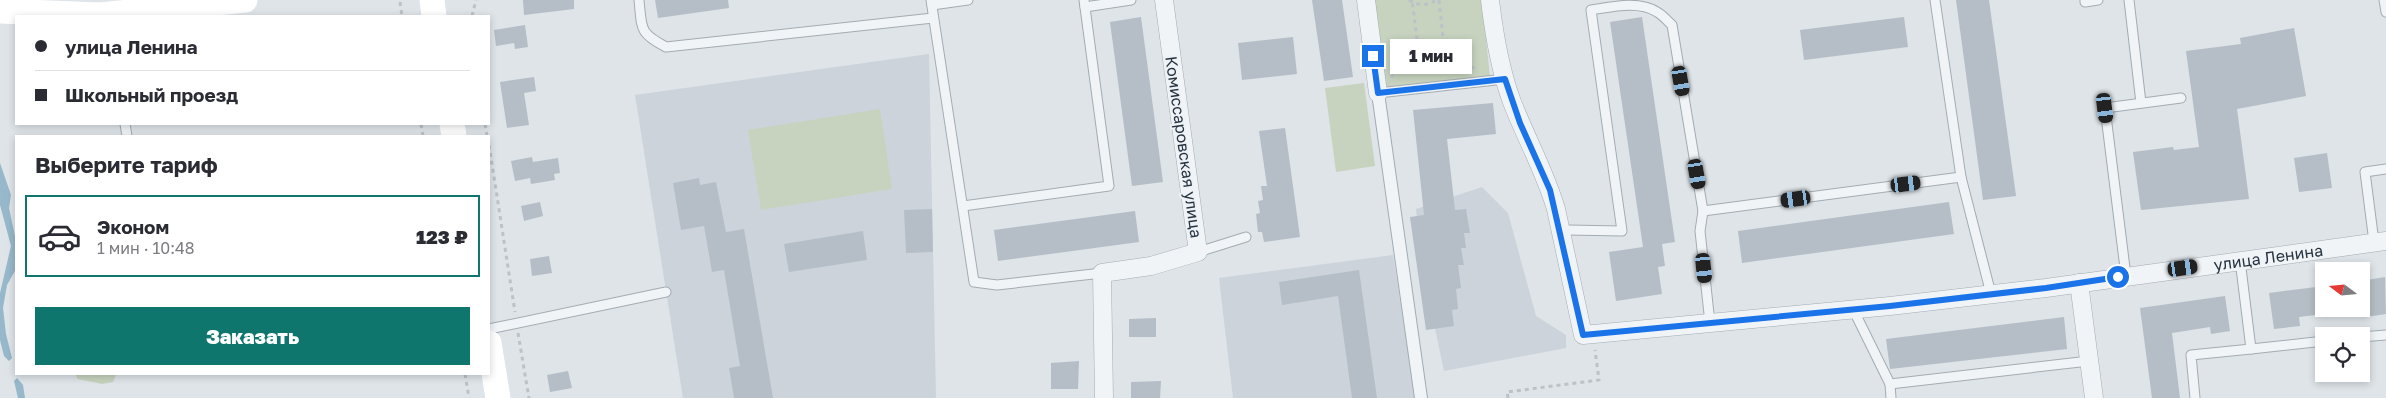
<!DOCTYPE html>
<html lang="ru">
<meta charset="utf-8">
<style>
:root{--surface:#fff;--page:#f7f7f7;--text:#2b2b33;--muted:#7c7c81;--line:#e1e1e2;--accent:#0f766e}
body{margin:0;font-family:"Golos Text",sans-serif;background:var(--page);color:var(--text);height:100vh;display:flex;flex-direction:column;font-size:19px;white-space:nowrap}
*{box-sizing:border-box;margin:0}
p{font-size:16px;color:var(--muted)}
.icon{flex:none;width:28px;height:28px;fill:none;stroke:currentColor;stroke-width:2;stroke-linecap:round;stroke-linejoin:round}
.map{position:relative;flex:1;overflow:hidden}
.panel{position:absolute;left:15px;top:135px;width:475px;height:240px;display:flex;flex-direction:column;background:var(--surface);border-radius:0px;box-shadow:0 2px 8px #0003}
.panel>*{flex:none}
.banner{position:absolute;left:15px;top:15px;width:475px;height:110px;border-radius:0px;box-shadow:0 2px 8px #0003;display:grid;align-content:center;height:110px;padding:0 20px;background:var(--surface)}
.needle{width:32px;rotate:286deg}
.buttons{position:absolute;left:2315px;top:262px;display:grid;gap:10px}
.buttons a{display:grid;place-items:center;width:55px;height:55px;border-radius:0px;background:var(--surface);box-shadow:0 2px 8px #0003;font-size:25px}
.end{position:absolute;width:22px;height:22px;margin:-11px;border:6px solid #1a73e8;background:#fff;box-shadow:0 0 0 2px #fff}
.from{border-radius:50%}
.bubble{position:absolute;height:35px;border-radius:0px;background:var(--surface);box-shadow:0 2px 8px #0003;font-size:16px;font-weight:800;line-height:35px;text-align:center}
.car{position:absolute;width:15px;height:30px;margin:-15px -8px;border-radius:6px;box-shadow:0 0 4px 1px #0007;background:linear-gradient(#222 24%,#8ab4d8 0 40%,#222 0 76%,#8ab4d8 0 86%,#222 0)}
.banner b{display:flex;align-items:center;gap:18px;height:48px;font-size:19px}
.banner b+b{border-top:1px solid var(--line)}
.banner i{width:12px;height:12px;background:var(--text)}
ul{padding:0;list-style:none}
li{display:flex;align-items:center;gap:15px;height:82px;margin:0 10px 8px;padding:0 10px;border:2px solid transparent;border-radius:0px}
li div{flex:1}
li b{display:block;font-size:19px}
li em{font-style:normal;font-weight:800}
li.active{border-color:var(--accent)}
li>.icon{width:45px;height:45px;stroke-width:1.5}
h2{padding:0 20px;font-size:22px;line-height:60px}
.cta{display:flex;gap:10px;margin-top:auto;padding:10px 20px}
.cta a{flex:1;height:58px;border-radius:0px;background:var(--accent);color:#fff;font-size:20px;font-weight:800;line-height:58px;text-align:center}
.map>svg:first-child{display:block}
</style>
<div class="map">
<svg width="2386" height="398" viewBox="0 0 2386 398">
<rect width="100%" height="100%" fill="#dee4e8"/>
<g fill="#ccd3db">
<polygon points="929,54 936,398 683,398 635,95"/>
<polygon points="1482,187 1508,213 1536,316 1566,335 1566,348 1444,371 1422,267 1416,209"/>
<polygon points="1393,255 1416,398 1233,398 1219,278"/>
</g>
<g fill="#c7d3bf">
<polygon points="1374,0 1482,0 1490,77 1385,87"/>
<polygon points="1364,83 1375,166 1336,172 1325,88"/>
<polygon points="880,109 892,189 761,210 748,130"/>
<polygon points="75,374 116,374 113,382 102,384 78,379"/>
</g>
<g fill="#97b8ca">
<polygon points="0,163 11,195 9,208 16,241 16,269 7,285 3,308 6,334 12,358 9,361 4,356 0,340 0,293 11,246 0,205"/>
<polygon points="17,378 23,385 25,398 18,398 14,381"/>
</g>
<g fill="#b5bec6">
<polygon points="523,0 574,0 574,9 524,15"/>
<polygon points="655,0 728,0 729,8 658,18"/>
<polygon points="1312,0 1342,0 1353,77 1324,81"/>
<polygon points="1956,0 1989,0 2016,196 1983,200"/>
<polygon points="1141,17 1163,182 1132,186 1110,22"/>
<polygon points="1642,17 1675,242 1662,244 1665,266 1658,267 1662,294 1616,301 1609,252 1643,247 1610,22"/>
<polygon points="1904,17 1908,47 1804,60 1800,30"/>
<polygon points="525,25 528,47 515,49 514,43 496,46 494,30"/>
<polygon points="2294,28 2306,96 2237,109 2249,199 2141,210 2133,152 2173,147 2174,150 2199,147 2186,51 2241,44 2240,38"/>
<polygon points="1293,37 1297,74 1242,80 1238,43"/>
<polygon points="534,77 536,91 524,93 529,125 507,128 500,82"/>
<polygon points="1493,103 1496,134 1447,139 1455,210 1466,209 1470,233 1464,233 1466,248 1461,248 1464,265 1458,265 1461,288 1456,289 1458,309 1452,310 1454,326 1426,330 1410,217 1424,215 1413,110"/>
<polygon points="1285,128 1300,237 1264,242 1262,232 1258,232 1256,214 1260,213 1258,201 1263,200 1261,186 1267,186 1259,131"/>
<polygon points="2327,153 2332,188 2299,192 2294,158"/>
<polygon points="532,157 533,162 558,158 560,173 554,174 555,180 531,184 530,178 515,181 511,161"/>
<polygon points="699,178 700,185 716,182 726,232 744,229 773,398 734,398 729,368 740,366 724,270 712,272 704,226 681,230 673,183"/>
<polygon points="540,202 543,216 524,221 521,206"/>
<polygon points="1949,202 1954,234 1742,263 1738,231"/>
<polygon points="932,209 933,252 906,253 904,210"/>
<polygon points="1135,211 1139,242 998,261 994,230"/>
<polygon points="863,231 867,260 789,272 784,244"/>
<polygon points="549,256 552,273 532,276 530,259"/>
<polygon points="1359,270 1377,398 1352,398 1338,296 1282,305 1279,282"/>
<polygon points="2385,277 2386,314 2366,317 2364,308 2361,309 2361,281"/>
<polygon points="2324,286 2324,314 2299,317 2300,326 2274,329 2269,293"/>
<polygon points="2225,296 2230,331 2211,334 2210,327 2172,333 2180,398 2152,398 2140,308"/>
<polygon points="2064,317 2067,349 1890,369 1886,339"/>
<polygon points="1156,318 1156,337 1129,337 1129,319"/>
<polygon points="1079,361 1078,389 1051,389 1051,363"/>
<polygon points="568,371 572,388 550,392 547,375"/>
<polygon points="1161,381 1160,398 1131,398 1131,382"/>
</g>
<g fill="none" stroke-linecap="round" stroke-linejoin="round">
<g stroke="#a3acb2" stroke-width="11">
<g id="service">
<path d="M639,0C642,29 639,33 666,47L933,18"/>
<polyline points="931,0 974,282 997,285 1102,273"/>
<polyline points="2085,0 2085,2 2098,0"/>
<polyline points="2129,0 2141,103"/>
<polyline points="2384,0 2386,12"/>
<polyline points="932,5 968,0"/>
<polyline points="1085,7 1131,0"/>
<polyline points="1378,93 1505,79"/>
<polyline points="125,124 127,136"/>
<polyline points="1961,177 1991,294"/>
<polyline points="963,206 1109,186 1084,0"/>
<polyline points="1703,211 1961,177 1935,0"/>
<path d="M1568,230L1622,231L1591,10C1611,7 1639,0 1657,12C1663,15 1667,21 1672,25L1703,211L1700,231L1710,323"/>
<polyline points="2374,242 2365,172 2386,169"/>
<polyline points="1198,252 1246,237"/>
<polyline points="2126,276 2105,108 2181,98"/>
<polyline points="1853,309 1890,384 1891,398"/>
<polyline points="489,329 666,292"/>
<polyline points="2361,337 2386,335"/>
<polyline points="2251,349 2324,341"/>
<polyline points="1890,384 2089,361"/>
<polyline points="2195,398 2191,355 2251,349 2240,260"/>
</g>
</g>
<g stroke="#a3acb2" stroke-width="14">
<polyline id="pedestrian" points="1378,93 1421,398"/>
</g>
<g stroke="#a3acb2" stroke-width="19">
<g id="minor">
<polyline points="1366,0 1378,93"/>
<path id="s1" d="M1490,0C1494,34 1500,70 1512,102C1526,138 1545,172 1556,209L1583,335L1890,306L2046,288L2386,241"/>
<polyline points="2079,283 2094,398"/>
<polyline points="1104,398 1102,273 1151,266 1198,252 1164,0"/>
</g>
</g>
<g stroke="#bcc2c7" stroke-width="3" stroke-dasharray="4 4" stroke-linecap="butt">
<path d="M1409,0C1418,6 1428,6 1436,0"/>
<polyline points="1439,0 1444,46 1476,70"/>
<polyline points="400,2 402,16"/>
<polyline points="472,16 476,0"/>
<polyline points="1418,46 1444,42"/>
<polyline points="1391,77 1418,46 1412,0"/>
<polyline points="421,124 423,136"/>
<polyline points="485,124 487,136"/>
<polyline points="489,145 515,312"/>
<polyline points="518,333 529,398"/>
<polyline points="465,374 469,398"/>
<polyline points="1508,398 1507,392 1599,380 1595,350"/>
</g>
<use href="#service" stroke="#f1f4f7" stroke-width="9"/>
<use href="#pedestrian" stroke="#f1f4f7" stroke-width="12"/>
<use href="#minor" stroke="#f1f4f7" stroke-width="18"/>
<g stroke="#fff" stroke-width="25">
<polyline points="432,0 434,16"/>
<polyline points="0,11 100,15 245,0"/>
<polyline points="452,124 454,136"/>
<polyline points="489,343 498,398"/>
</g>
</g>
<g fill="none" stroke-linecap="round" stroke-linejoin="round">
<polyline stroke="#1a73e8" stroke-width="6" points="1373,56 1378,93 1505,79 1520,123 1550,190 1583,335 1890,306 2046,288 2118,277"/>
</g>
<g text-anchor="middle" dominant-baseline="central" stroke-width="4" stroke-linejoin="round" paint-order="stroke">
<g font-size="16" fill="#273440" stroke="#eef2f6">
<text transform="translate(1184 147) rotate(82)">Комиссаровская улица</text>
<text stroke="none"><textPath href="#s1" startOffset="1039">улица Ленина</textPath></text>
</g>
</g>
</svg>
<div class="buttons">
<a><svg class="needle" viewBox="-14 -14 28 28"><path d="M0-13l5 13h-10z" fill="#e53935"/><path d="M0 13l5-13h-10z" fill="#7c7c81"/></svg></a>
<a><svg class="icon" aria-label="locate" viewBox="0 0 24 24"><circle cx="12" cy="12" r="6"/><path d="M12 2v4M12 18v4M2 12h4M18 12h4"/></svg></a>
</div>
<i class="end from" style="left:2118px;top:277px"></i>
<i class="end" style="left:1373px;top:56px"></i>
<div class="bubble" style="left:1390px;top:39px;width:82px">1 мин</div>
<i class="car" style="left:1681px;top:81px;rotate:170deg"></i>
<i class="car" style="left:2105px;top:108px;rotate:173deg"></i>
<i class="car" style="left:1697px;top:174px;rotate:170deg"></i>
<i class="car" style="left:1906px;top:184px;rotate:83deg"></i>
<i class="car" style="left:1796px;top:199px;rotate:262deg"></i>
<i class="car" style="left:1704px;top:268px;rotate:174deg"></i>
<i class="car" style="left:2183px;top:268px;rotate:82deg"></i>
<div class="banner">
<b><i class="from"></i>улица Ленина</b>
<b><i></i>Школьный проезд</b>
</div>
<section class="panel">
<h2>Выберите тариф</h2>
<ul>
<li class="active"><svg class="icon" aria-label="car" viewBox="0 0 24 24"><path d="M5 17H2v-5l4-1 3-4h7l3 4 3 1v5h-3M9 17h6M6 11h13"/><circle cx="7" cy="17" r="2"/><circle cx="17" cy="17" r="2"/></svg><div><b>Эконом</b><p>1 мин · 10:48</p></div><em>123 ₽</em></li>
</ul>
<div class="cta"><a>Заказать</a></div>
</section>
</div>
